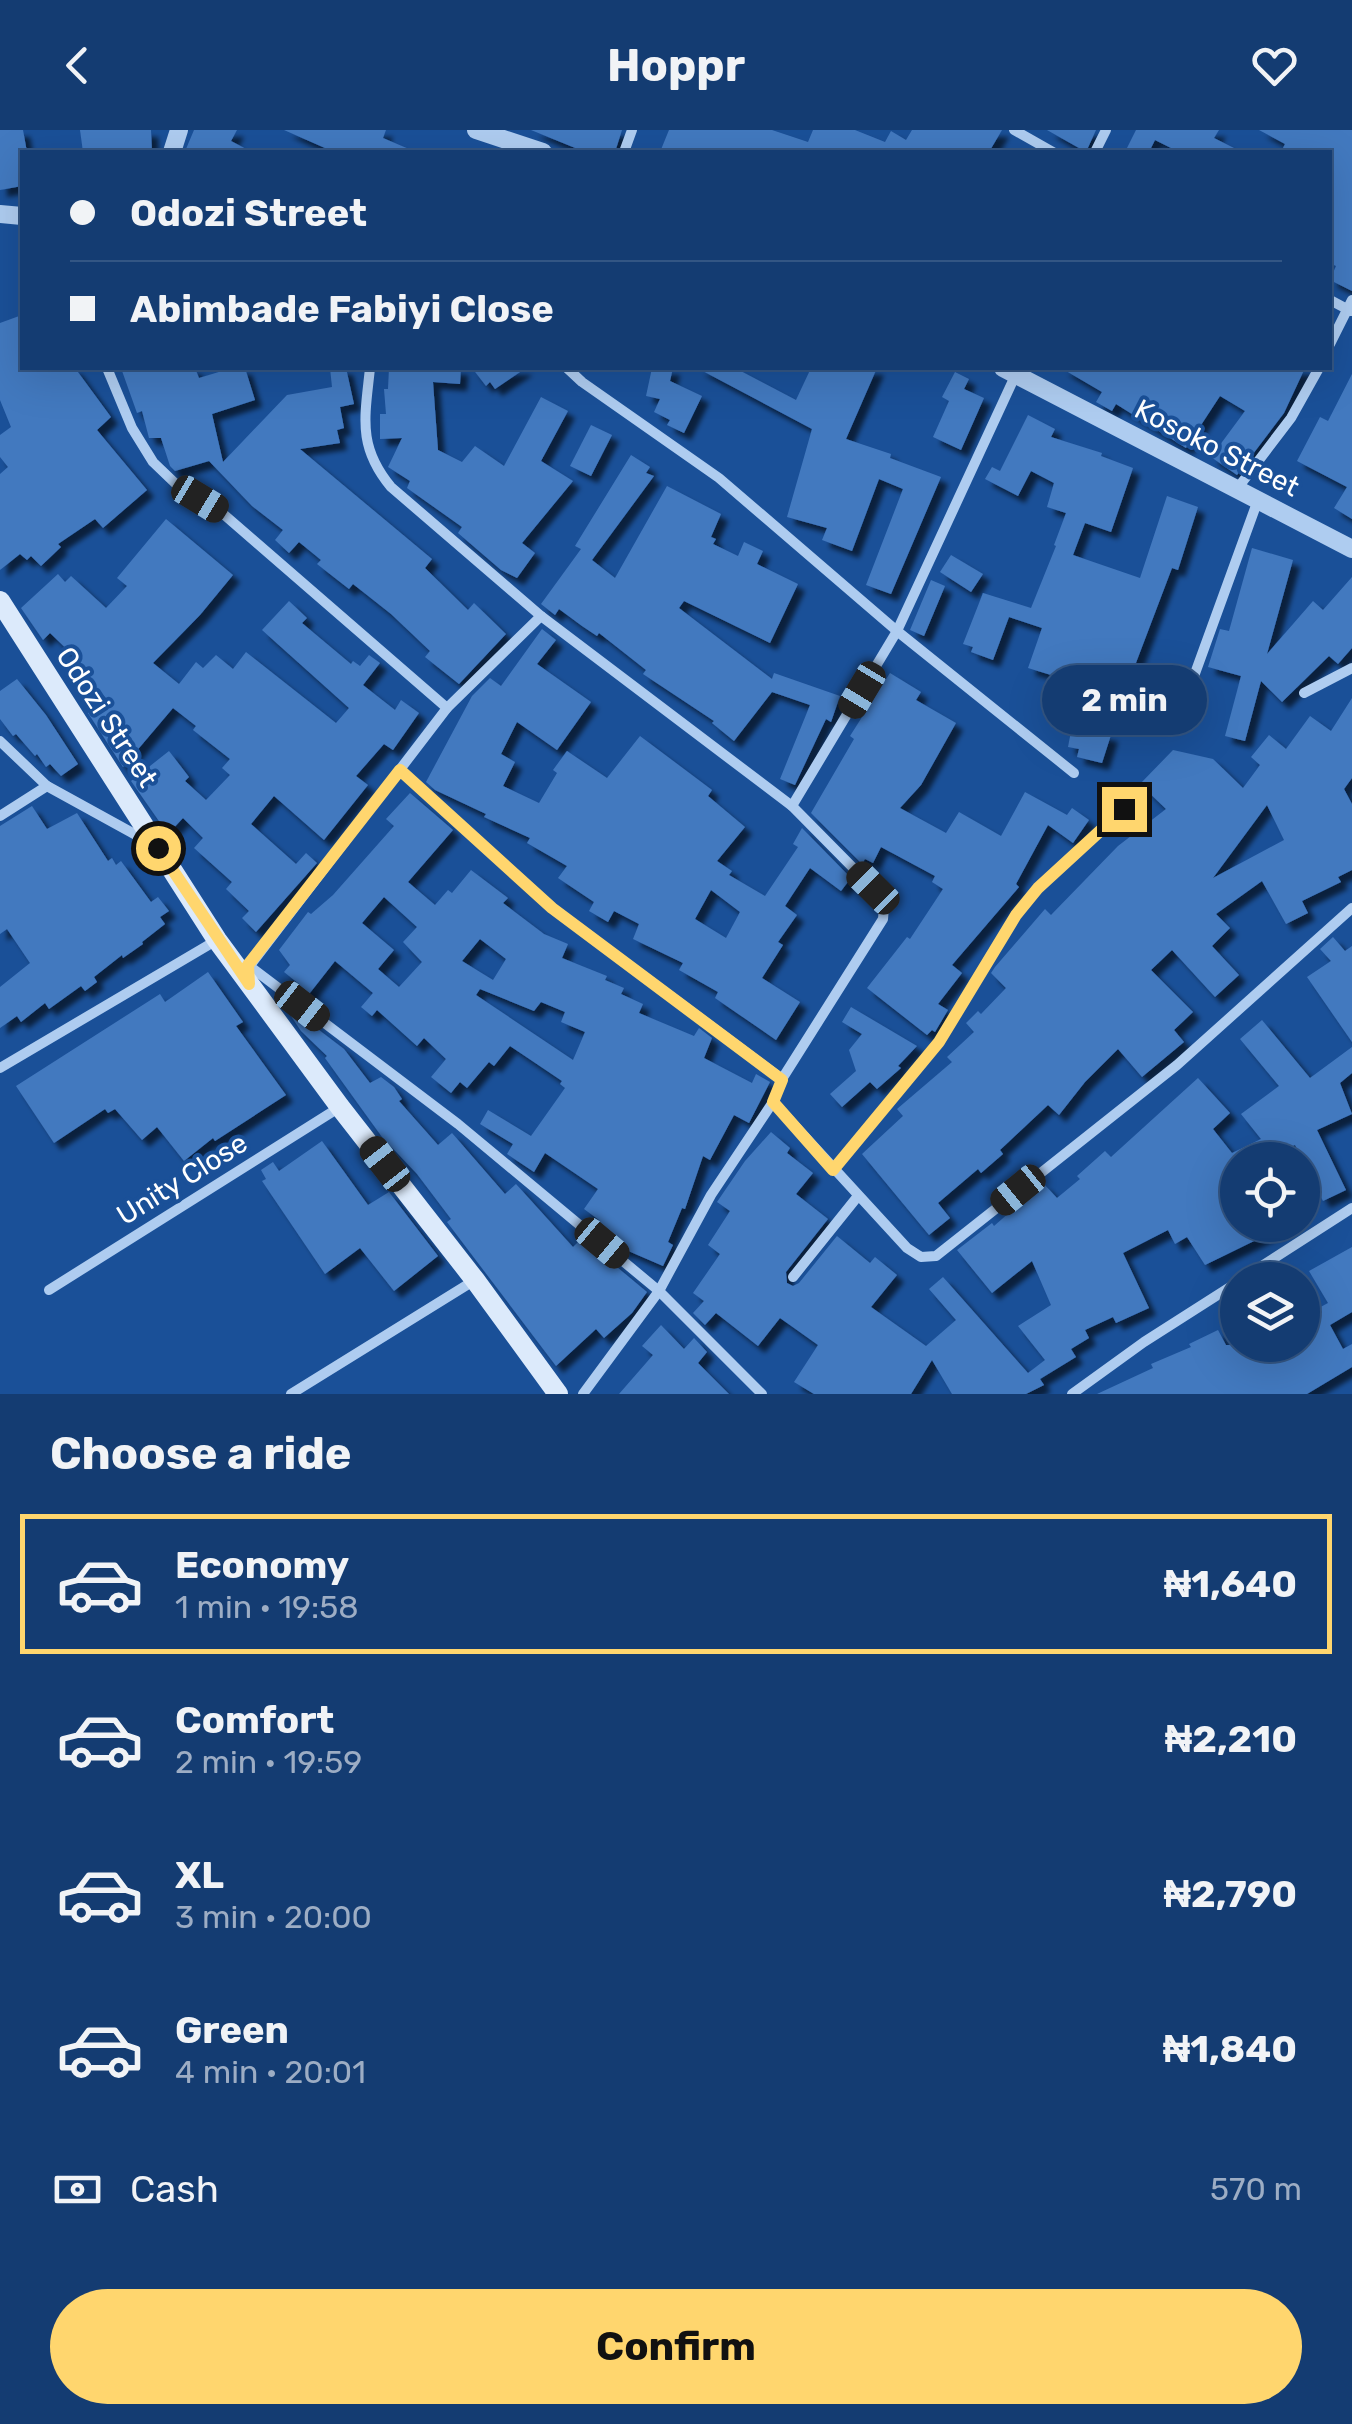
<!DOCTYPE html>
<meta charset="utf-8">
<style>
:root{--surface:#143c72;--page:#21477a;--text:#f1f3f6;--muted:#9dadc4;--line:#335684;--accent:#ffd66e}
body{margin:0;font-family:Rubik,sans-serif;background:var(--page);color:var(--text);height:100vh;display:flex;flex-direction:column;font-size:38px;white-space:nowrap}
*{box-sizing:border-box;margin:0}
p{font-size:32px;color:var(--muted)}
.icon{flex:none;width:55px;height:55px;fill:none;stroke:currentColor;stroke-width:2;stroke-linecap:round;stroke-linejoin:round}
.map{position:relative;height:1264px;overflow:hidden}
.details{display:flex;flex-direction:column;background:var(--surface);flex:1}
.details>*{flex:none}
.top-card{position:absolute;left:20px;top:20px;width:1312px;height:220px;border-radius:0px;box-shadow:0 10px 40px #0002,0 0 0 2px var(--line);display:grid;align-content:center;height:220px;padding:0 50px;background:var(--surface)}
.fabs{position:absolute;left:1220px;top:1012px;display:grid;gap:20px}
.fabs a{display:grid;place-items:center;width:100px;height:100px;border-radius:50%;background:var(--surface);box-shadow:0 10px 40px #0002,0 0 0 2px var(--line);font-size:50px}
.end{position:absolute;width:45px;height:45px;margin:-22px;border:12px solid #ffd66e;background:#111;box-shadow:0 0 0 5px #111}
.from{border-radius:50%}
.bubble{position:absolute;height:70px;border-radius:35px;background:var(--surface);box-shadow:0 10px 40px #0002,0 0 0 2px var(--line);font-size:32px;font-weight:700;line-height:70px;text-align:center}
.car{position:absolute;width:30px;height:60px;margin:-30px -15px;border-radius:12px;box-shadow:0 0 8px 2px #0007;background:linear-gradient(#222 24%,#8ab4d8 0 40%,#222 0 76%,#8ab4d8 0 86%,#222 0)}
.top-card b{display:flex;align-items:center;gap:35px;height:95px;font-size:38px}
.top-card b+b{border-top:2px solid var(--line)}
.top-card i{width:25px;height:25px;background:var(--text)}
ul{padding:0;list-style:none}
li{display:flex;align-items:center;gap:30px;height:140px;margin:0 20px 15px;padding:0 30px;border:5px solid transparent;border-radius:0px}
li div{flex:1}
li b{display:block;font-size:38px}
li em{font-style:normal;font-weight:700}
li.selected{border-color:var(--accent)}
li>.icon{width:90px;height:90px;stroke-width:1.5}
h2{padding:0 50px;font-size:45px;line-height:120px}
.pay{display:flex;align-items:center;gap:25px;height:110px;padding:0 50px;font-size:38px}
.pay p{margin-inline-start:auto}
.cta{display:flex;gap:20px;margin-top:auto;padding:20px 50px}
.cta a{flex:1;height:115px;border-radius:60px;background:var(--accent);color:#111;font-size:40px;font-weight:700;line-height:115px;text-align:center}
header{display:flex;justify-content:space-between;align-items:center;height:130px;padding:0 50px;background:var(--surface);font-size:45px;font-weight:700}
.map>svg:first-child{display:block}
</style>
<header><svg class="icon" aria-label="back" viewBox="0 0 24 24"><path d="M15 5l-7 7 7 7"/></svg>Hoppr<svg class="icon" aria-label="heart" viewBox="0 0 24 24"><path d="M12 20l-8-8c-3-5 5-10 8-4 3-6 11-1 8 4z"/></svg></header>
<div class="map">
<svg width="1352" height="1264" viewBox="0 0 1352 1264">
<defs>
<filter id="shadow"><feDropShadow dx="7" dy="7" stdDeviation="2.5" flood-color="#0009"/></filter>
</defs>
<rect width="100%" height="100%" fill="#1a5098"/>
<g fill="#4379bf" fill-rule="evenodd" filter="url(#shadow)">
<polygon points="0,0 23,0 27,22 22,22 22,56 0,60"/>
<polygon points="80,0 151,0 152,22 83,22"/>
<polygon points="194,0 237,0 231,11 252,22 192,22 186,19"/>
<polygon points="284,0 386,0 383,8 416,22 334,22"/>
<polygon points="531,0 622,0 615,22 585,22"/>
<polygon points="669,0 772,0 808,12 813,0 855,0 885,12 891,1 906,10 912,0 1002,0 989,22 660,22"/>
<polygon points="1047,0 1096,0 1086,22"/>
<polygon points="1136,0 1219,0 1214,8 1242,22 1179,22 1155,10 1149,22 1125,22"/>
<polygon points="1259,0 1352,0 1352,161 1330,150 1336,136 1330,133 1330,22 1281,22 1285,14"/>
<polygon points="22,185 22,238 75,238 111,287 97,300 147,360 103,398 95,389 58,414 61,417 41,436 31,426 27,430 20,424 0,440 0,344 8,337 0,327 0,305 11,297 0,270 0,193"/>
<polygon points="121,238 195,238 199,248 232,238 245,238 255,270 212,284 223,332 287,265 332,257 330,238 346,238 354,274 340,277 344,298 337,300 340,313 300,319 432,429 425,438 468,480 474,473 506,504 459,554 425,527 430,521 391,484 353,454 349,459 317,434 321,430 299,412 289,423 275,410 283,400 252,376 209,331 175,341 170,336 161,308 149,308 142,281 137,283"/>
<polygon points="389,238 461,238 460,254 433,252 438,320 462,332 475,316 504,336 541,267 568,281 541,331 573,351 522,413 535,423 517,448 501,440 458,403 462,397 407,358 410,351 388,337 402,308 380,309 380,284 386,284 384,259 388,259"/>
<polygon points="472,238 526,238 495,259 490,252 486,256"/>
<polygon points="652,238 673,238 670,251 702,266 684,303 667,295 670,290 654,282 660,269 646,266"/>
<polygon points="697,238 735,238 796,270 811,238 877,238 846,309 891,324 890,328 941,347 891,464 866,455 903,359 879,349 852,421 822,410 827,398 787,387 812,299"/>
<polygon points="1061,238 1305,238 1284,283 1237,345 1211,327 1245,281 1220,266 1186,318 1116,274 1112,281 1096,272 1102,262"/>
<polygon points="955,242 969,249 964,259 984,268 961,320 933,307 949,271 942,267"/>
<polygon points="1352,244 1352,389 1334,378 1347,357 1297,331 1320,287 1328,291"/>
<polygon points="1028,285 1055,299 1051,307 1102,323 1101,326 1133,338 1111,402 1085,393 1073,425 1140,448 1167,366 1198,377 1178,440 1172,438 1123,567 1028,538 1042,498 1009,487 993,530 971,522 973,517 963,514 983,463 1031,478 1056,416 1054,415 1066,383 1047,377 1054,353 1031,341 1018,366 985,349 992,337 1000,341"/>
<polygon points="591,295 612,305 591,346 570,336"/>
<polygon points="631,325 650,337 646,343 654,346 592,430 615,448 667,356 721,384 711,407 716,409 713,414 738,426 744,412 763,421 757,434 798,454 770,513 684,471 679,478 772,549 774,543 840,566 831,592 826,589 795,655 780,649 810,575 772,562 734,611 712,593 714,591 643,544 646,540 599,503 597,506 582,496 559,479 555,485 541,474 581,419 575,416"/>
<polygon points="166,389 233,445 200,485 153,533 179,554 196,532 203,538 216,525 233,539 246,522 336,593 349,578 262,500 289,471 307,488 302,493 351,534 353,531 360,536 369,525 380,533 363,555 395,580 401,570 419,583 393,620 384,614 356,646 368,655 324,710 274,666 251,694 296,734 306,723 317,733 256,802 242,788 249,781 226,759 232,752 194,718 203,708 183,688 168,704 131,651 169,621 189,647 185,651 206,670 230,645 222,638 230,629 193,600 196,596 173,578 123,637 88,583 108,570 82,544 77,549 67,540 77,529 50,503 43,510 21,478 58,444 65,452 71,446 106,478 127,456 117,448"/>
<polygon points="1252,418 1293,430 1267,524 1313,471 1323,480 1352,447 1352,518 1338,534 1329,526 1282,572 1261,551 1245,611 1225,606 1241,546 1208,537 1220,499 1229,501"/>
<polygon points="951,425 983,444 971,462 940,442"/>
<polygon points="931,450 945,456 924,506 910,500"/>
<path d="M542,499L556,510L537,534L591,572L557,620L517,592L501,624L515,632L503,656L539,673L557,643L553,640L567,621L607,648L640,606L712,660L708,666L745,697L717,731L732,741L729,745L765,766L798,717L793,714L802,698L851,748L841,761L810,738L785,776L797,785L778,812L783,815L762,848L800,872L776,910L715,868L718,862L679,840L683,833L633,809L639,794L614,781L608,792L589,781L594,772L558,748L567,736L527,713L530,708L484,687L486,684L435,660L426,652L472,566L490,548L501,556ZM711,760L740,782L726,808L695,789Z"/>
<polygon points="890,543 921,562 916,570 956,593 921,655 900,678 946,703 959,682 1001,706 1025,662 1067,685 1072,678 1089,690 1073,713 1048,695 1016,754 1019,757 952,835 962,843 938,874 948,880 935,902 932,900 927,905 867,858 907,807 910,809 943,759 932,752 935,746 881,717 873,733 865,729 862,734 811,683 854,609 850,606"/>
<polygon points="17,549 46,585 78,634 61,646 50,634 46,637 37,624 35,626 16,604 13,606 0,589 0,561"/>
<path d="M1352,568V648L1344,659L1352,674V740L1338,747L1341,752L1302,771L1308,783L1286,794L1262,751L1216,784L1230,798L1212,816L1239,845L1215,867L1172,820L1151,840L1193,882L1174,900L1184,912L1142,947L1118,919L1085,952L1059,985L1048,975L1000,1020L1003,1024L981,1043L978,1039L938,1073L950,1088L929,1105L862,1024L903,986L897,979L952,932L947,927L974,902L966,893L978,881L981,884L1006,858L991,843L995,837L1045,779L1051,785L1118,716L1166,679L1140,654L1173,620L1213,629L1243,658L1260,635L1251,627L1269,605L1286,619L1310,586L1331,601ZM1267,675L1284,710L1213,748Z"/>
<polygon points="1072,596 1111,605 1102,633 1077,627 1079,619 1068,617"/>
<path d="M410,663L453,700L408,752L435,775L448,760L452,763L471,740L508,768L503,773L544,804L568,814L562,828L607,846L605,850L624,858L621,864L643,874L639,883L694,906L699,898L712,908L704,928L752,953L756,944L770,952L749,993L734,985L710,1030L703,1026L685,1079L682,1078L668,1112L673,1115L663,1136L619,1117L594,1096L599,1090L584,1079L598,1059L545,1023L534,1042L507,1024L513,1014L480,994L488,980L531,1006L565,958L560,954L562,951L510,916L494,936L489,932L467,958L460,952L451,963L431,947L446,929L424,908L417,916L377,880L372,886L361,877L373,863L335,831L306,868L294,859L299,854L284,842L290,835L279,820L308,782L311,784L333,765L394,696L386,689ZM384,767L417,797L403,812L422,832L399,857L378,839L394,820L362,793ZM480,809L506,829L493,850L462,831ZM480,859L534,881L541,872L565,882L561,892L585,902L573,930L476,865Z"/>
<polygon points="32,676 47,699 77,683 108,731 112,728 116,735 121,731 151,772 158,767 169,781 160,787 165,794 142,812 143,814 123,828 122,825 94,847 97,852 85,861 81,856 49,879 45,873 21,892 17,886 0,898 0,857 30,833 7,799 0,804 0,696"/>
<polygon points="1333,807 1345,821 1352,816 1352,912 1307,847 1331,831 1320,819"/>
<polygon points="208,842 243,892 236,896 286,965 215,1011 213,1008 184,1031 157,997 142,1010 115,979 108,983 105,979 54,1013 16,956 160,864 165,872"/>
<polygon points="281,871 344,919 370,953 381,947 394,957 402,969 399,971 438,1015 452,1003 505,1064 516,1054 573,1117 582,1108 647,1162 632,1183 604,1208 596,1199 556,1236 447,1092 451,1089 417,1044 382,1007 325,928 327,926 301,901"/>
<polygon points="851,877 917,916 898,936 901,938 877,959 870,952 842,977 830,964 856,941 849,920 862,904 842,892"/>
<polygon points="1262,890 1310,948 1352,917 1352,943 1340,953 1352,984 1317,1000 1346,1060 1323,1071 1295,1015 1263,1030 1238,1030 1238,1095 1287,1095 1205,1135 1187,1107 1175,1114 1168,1100 1123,1123 1149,1178 1116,1193 1113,1187 1085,1200 1089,1208 1071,1219 1076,1227 1040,1249 1044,1255 1026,1264 952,1264 932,1230 911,1264 814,1264 794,1252 818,1215 780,1188 758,1216 716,1183 705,1195 693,1183 704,1171 693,1163 720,1124 708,1115 730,1081 717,1072 745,1031 771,1002 790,1018 787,1023 813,1043 796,1064 828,1089 786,1142 787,1153 793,1156 799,1153 837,1106 870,1133 875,1127 897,1145 871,1177 926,1216 956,1190 929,1159 943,1147 1028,1243 1045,1230 1018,1196 1051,1175 1032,1131 992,1163 957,1120 992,1093 994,1096 1043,1053 1057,1068 1080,1049 1077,1046 1105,1021 1111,1027 1198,948 1230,983 1213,999 1232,1023 1261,1009 1241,984 1279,956 1240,909"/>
<polygon points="322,1011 368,1075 389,1062 438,1126 394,1161 360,1118 325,1144 262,1051 266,1049 261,1040 273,1032 279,1041"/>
<polygon points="1352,1117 1352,1182 1330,1195 1343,1219 1352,1214 1352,1237 1307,1264 1097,1264 1153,1238 1151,1234 1191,1217 1189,1214 1218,1200 1226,1215 1302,1215 1302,1187 1328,1173 1309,1141"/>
<polygon points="661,1195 684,1219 694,1208 707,1222 698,1233 729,1264 619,1264 653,1225 642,1216"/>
</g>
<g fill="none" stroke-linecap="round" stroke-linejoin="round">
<g stroke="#aeccf0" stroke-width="10">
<polyline points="1014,0 1053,22"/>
<polyline points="624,22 632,0"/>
<polyline points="1095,22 1106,0"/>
<polyline points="1330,170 1351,181"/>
<polyline points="1330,214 1352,170"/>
<polyline points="107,238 132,298 153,332 178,356 221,382 447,578"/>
<path d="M370,238C365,287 357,316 391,357L541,486L792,676L873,758L884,777L883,789L782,949L773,972L711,1065L659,1161L583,1264"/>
<polyline points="567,238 582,252 719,348 897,501 1074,643"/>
<polyline points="1237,359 1291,288 1319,238"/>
<polyline points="1304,563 1352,538"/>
<polyline points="1185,571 1258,370"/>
<polyline points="0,611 47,656 147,711"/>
<polyline points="400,640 552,778 782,949"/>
<polyline points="792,676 897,501 1016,244"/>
<polyline points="0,686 47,656"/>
<polyline points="248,835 458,994 659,1161 762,1264"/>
<polyline points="248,838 447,578 541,486"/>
<polyline points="0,938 217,810"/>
<polyline points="773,972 907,1118 921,1127 936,1126 1177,935 1352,778"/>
<polyline points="833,1040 939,912 1016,785 1038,758 1124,679"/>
<polyline points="793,1147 858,1066"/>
<polyline points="1240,1150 1352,1078"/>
<polyline points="49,1160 340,977"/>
<polyline points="291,1264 475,1150"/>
<polyline points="1072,1264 1144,1212 1238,1152"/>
</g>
<g stroke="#aeccf0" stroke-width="18">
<polyline points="476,0 543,22"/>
<polyline points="172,22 179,0"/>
<polyline points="0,84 22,86"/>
<polyline points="1003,238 1352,419"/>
</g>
<polyline stroke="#dceafb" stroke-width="20" points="0,471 217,810 340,977 475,1150 558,1264"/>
</g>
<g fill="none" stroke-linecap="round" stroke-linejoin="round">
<polyline stroke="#ffd66e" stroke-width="12" points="158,718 249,854 248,835 400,640 552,778 782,950 773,972 833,1040 939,912 1016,785 1038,758 1124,679"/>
</g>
<g text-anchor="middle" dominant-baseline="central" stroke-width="8" stroke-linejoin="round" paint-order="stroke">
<g font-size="28" fill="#fff" stroke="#1a5098">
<text transform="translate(1217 318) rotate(27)">Kosoko Street</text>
<text transform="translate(107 587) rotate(57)">Odozi Street</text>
<text transform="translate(182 1049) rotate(-32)">Unity Close</text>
</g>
</g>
</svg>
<div class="fabs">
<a><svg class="icon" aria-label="locate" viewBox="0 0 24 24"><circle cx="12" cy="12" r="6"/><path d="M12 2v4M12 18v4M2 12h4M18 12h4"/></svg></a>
<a><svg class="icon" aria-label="layers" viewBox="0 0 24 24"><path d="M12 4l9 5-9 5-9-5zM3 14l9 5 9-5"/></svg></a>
</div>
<i class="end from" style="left:158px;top:718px"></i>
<i class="end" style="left:1124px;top:679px"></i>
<div class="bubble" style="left:1042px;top:535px;width:165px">2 min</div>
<i class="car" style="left:200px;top:369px;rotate:121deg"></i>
<i class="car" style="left:862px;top:560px;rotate:211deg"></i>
<i class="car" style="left:873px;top:758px;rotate:315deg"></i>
<i class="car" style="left:302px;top:876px;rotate:128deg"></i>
<i class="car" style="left:385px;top:1034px;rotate:322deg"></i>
<i class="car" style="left:1018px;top:1060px;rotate:231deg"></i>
<i class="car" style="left:602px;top:1113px;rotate:130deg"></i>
<div class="top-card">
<b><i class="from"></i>Odozi Street</b>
<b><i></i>Abimbade Fabiyi Close</b>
</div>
</div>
<section class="details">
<h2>Choose a ride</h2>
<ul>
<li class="selected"><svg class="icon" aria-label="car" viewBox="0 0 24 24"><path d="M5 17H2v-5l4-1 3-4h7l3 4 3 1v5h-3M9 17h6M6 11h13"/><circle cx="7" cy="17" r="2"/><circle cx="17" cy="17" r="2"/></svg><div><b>Economy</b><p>1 min · 19:58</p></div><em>₦1,640</em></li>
<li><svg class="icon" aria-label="car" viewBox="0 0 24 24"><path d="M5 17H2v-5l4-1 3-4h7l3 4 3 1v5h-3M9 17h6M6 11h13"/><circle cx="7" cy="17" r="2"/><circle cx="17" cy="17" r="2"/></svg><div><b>Comfort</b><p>2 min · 19:59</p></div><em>₦2,210</em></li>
<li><svg class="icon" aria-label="car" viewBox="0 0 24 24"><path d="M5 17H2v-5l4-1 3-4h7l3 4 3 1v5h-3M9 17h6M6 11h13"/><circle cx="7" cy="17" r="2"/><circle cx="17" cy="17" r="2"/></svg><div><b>XL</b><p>3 min · 20:00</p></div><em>₦2,790</em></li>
<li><svg class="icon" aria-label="car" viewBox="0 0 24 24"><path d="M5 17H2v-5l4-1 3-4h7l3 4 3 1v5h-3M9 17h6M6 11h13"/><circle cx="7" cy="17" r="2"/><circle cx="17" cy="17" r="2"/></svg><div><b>Green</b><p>4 min · 20:01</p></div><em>₦1,840</em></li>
</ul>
<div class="pay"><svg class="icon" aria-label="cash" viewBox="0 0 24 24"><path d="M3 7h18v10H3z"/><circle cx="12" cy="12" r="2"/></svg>Cash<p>570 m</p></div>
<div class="cta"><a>Confirm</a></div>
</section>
